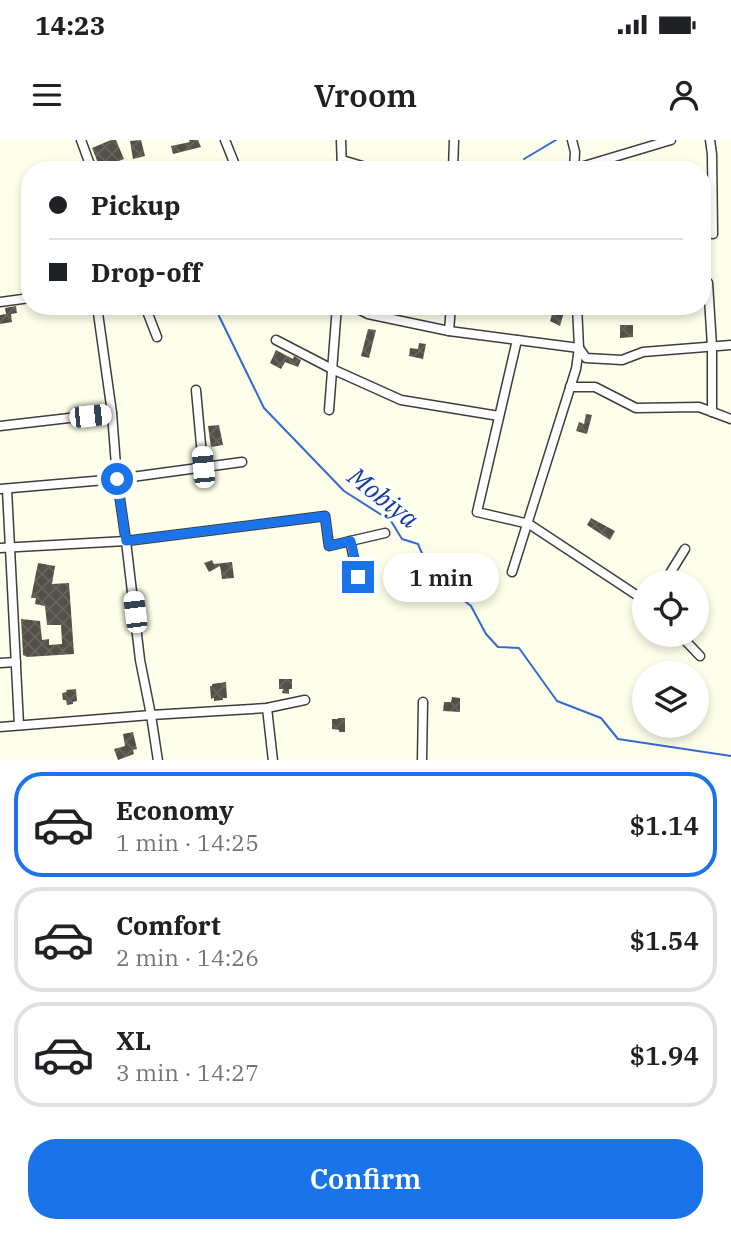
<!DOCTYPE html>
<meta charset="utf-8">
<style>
:root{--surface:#fff;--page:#f2f2f2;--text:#202124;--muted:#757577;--line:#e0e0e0;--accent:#1a73e8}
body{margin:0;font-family:"IBM Plex Serif",serif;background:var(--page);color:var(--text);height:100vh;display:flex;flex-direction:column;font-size:26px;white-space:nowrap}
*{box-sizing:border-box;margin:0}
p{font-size:23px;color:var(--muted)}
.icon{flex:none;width:38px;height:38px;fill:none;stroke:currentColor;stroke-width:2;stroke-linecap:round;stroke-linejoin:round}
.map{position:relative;height:620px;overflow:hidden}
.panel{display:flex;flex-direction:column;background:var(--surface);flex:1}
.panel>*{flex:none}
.banner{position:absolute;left:21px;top:21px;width:690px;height:154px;border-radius:28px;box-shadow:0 4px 10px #0003;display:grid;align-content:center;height:154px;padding:0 28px;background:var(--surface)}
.controls{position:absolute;left:632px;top:430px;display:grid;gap:14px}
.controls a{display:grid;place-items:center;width:77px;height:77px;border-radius:50%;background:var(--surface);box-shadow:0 4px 10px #0003;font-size:35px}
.end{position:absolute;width:32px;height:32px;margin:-16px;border:9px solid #1a73e8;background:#fff;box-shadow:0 0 0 4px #fff}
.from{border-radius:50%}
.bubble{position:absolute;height:49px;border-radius:24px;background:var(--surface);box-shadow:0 4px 10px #0003;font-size:23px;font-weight:600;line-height:49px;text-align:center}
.car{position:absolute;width:21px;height:42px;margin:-21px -10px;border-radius:9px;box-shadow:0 0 5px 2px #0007;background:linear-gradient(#fff 24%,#345 0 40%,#fff 0 76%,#345 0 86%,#fff 0)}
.banner b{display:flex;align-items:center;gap:24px;height:66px;font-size:26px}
.banner b+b{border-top:2px solid var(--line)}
.banner i{width:18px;height:18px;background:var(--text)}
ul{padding:12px 0 0;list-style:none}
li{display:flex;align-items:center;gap:21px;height:105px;margin:0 14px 10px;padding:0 14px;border:4px solid var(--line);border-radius:28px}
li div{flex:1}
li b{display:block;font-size:26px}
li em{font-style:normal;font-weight:600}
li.current{border-color:var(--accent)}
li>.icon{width:63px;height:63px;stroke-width:1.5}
.cta{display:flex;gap:14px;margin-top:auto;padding:14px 28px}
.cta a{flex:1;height:80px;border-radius:28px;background:var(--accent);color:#fff;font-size:28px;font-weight:600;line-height:80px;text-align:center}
.status{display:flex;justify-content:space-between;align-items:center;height:49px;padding:0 35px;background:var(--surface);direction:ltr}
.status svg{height:19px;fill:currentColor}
header{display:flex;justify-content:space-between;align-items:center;height:91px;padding:0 28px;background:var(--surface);font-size:32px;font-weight:600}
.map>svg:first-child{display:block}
</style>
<div class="status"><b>14:23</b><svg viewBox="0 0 49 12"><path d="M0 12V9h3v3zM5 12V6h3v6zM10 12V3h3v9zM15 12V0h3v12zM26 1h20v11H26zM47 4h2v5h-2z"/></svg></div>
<header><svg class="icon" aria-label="menu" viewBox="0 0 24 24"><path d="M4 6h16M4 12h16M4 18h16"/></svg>Vroom<svg class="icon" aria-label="person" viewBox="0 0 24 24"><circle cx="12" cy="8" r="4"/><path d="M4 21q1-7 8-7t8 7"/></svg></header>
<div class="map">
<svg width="731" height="621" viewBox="0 0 731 621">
<defs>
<pattern id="building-cross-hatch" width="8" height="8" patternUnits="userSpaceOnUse" patternTransform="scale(1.75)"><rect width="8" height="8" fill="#545048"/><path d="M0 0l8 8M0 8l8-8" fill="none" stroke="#68645e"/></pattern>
</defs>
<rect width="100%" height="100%" fill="#feffea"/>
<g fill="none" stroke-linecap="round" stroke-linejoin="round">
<g stroke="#3369d0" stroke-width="2">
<polyline points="524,19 556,0"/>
<polyline points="219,176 264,268 344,351 391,381 402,399 418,404 431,435 471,466 486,494 498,507 519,508 557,561 601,578 618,599 731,616"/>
</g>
</g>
<g fill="url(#building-cross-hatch)">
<polygon points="111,0 116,0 124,19 100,28 92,8"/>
<polygon points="141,0 145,16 133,19 130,1"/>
<polygon points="189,0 198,0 201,7 173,14 171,6 190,2"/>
<polygon points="16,166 17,173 11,174 12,182 0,184 0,175 6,174 5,168"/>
<polygon points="550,166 569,166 568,173 564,172 560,186 550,181 552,174 558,175 559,171 550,168"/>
<polygon points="620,185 633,185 633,197 620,198"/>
<polygon points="368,189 376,190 369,218 361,216"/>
<polygon points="419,203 426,204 423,219 409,216 410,208 418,209"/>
<polygon points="276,210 293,219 294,216 301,220 298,227 285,222 281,229 270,223"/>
<polygon points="586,274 592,275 587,294 576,291 579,282 584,284"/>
<polygon points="219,285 223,305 211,307 208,286"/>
<polygon points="591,378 615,391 610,400 587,385"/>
<polygon points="212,420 214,424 232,422 234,438 222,439 220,426 209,432 204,423"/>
<polygon points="38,423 55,426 52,444 69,443 74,514 27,517 23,515 21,479 40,481 42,500 49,499 49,505 62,504 61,485 47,485 45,466 35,464 36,458 31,458"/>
<polygon points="279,539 292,539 292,549 289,549 289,554 282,553 283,549 279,549"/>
<polygon points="226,542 227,558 223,558 223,560 214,561 214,558 211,559 210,546 212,546 212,544"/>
<polygon points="76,549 77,561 73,562 73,564 67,565 66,560 63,560 62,553 67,552 66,550"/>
<polygon points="452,557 460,558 460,572 443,571 444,562 451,562"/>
<polygon points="338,578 345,578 345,592 339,592 339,590 332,589 332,579 338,579"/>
<polygon points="133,592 137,609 133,610 134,614 118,620 114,609 125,606 123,594"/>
</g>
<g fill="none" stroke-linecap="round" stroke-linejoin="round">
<g stroke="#3e3e3e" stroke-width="11">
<g id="minor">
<polyline points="81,0 92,30"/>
<polyline points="225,0 237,30"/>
<polyline points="341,0 342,30"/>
<polyline points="572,0 575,12 574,30"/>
<polyline points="710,0 712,14 713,94"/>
<polyline points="342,20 376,30"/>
<polyline points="574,29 671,0"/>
<polyline points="453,30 454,0"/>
<polyline points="708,143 712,206 712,272"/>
<polyline points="0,162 30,158"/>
<polyline points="97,166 112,273 117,339 126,401 140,520 151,575 158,621"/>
<polyline points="145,166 157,197"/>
<polyline points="352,166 368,174 449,191 579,208 586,218 622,220 643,212 731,205"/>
<polyline points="449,191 451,166"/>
<polyline points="276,200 332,229 401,260 499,276"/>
<polyline points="517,200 477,372 529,384 644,460"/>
<polyline points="570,247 595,247 636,268 699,267 731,279"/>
<polyline points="196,250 203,327"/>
<polyline points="329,270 337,166"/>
<polyline points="0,286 112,273"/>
<polyline points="0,349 117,339 242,322"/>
<polyline points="7,349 19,585"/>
<polyline points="350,401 358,437"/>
<polyline points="0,408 126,401 325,376 329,406 385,393"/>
<polyline points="512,432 576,229 579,208 577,166"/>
<polyline points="664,443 685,409"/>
<polyline points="680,495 700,516"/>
<polyline points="0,523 16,522"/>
<polyline points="267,568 273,621"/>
<polyline points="0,587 151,575 267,568 305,560"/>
<polyline points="422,621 423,562"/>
</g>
</g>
<use href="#minor" stroke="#fff" stroke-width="8"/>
</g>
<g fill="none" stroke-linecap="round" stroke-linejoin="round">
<polyline stroke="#1a73e8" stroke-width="9" points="117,339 126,401 325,376 329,406 351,401 358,437"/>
</g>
<g text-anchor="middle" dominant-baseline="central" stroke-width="7" stroke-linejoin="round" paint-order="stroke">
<g font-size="26" font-style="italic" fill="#133d9f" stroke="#fff">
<text transform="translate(384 357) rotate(38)">Mobiya</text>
</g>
</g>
</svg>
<div class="controls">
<a><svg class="icon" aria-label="locate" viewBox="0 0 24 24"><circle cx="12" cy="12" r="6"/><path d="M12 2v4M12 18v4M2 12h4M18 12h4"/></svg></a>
<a><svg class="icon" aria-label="layers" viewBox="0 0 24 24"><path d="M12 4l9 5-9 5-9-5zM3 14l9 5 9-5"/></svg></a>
</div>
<i class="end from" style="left:117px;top:339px"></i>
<i class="end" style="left:358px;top:437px"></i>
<div class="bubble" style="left:383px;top:413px;width:116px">1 min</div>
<i class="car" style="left:90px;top:276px;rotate:84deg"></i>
<i class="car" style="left:203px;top:327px;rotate:355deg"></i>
<i class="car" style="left:135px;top:472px;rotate:353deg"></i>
<div class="banner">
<b><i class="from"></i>Pickup</b>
<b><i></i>Drop-off</b>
</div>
</div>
<section class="panel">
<ul>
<li class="current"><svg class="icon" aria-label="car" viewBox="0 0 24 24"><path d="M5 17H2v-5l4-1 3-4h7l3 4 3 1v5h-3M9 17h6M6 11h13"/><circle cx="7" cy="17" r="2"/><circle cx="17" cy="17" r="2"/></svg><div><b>Economy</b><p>1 min · 14:25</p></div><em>$1.14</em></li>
<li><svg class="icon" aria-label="car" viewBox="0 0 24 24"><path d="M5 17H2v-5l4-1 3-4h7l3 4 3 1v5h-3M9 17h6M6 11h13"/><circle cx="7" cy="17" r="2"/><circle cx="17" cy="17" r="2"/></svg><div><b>Comfort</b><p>2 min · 14:26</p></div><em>$1.54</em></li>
<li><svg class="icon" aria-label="car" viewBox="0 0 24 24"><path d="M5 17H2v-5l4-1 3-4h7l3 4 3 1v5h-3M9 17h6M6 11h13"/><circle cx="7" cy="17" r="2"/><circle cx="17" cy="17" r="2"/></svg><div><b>XL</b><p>3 min · 14:27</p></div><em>$1.94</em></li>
</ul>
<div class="cta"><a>Confirm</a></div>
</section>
